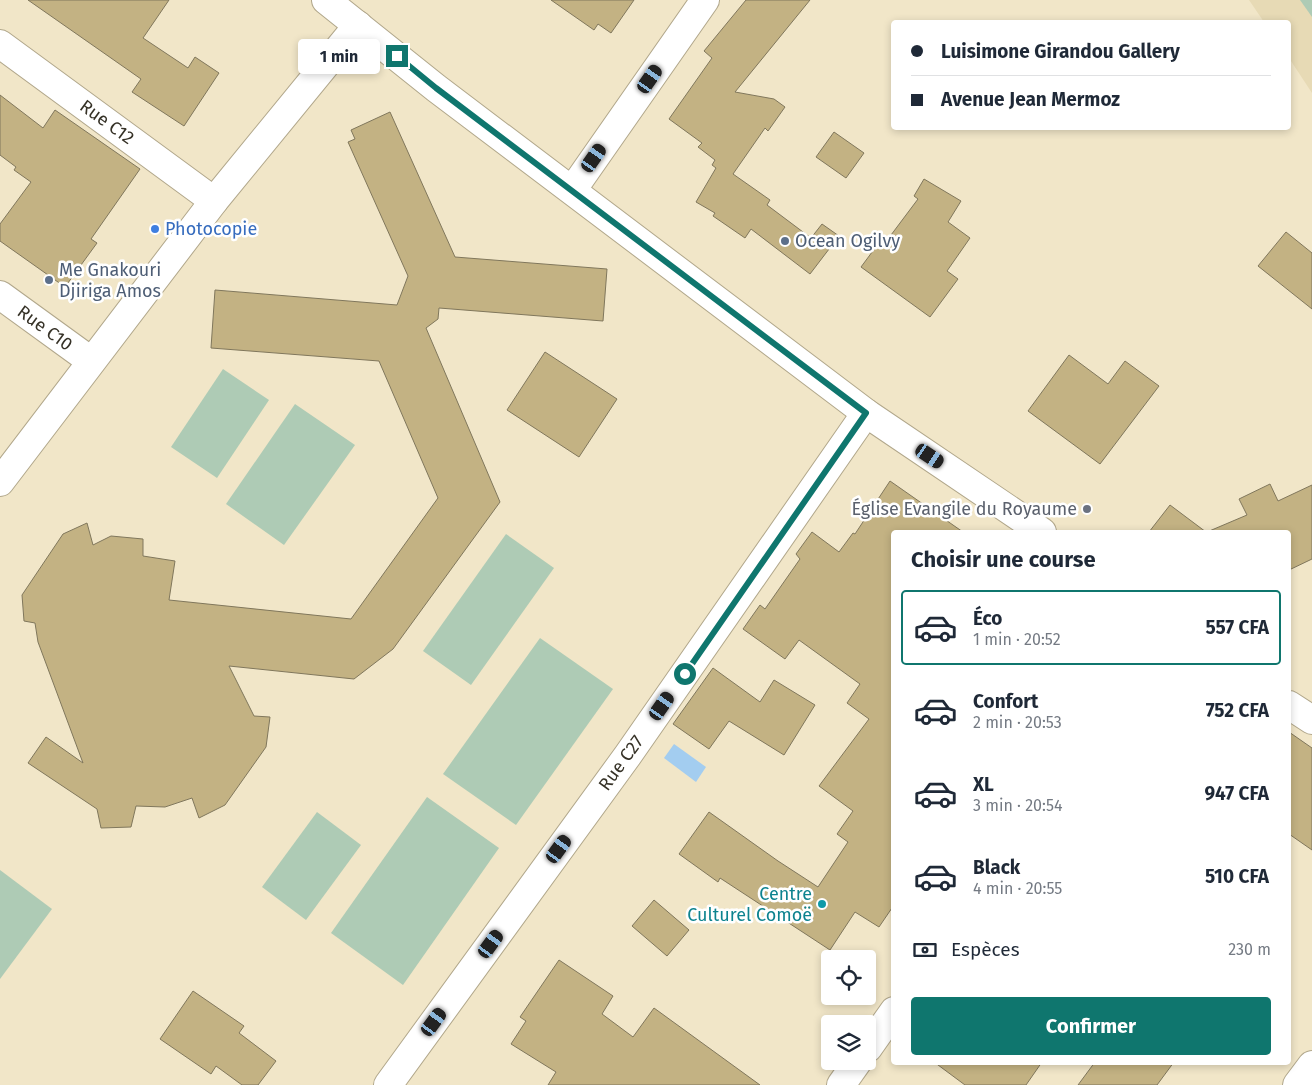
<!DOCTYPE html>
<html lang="fr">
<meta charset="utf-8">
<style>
:root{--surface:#fff;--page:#f2f2f3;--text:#1f2937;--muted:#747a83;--line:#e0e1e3;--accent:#0f766e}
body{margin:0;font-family:"Fira Sans",sans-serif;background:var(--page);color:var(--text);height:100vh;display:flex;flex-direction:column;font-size:19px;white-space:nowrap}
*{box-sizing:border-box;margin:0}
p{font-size:16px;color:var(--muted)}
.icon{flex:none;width:28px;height:28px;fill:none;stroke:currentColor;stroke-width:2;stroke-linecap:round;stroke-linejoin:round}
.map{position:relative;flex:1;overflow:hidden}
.panel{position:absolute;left:891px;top:530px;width:400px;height:535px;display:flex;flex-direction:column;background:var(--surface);border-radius:5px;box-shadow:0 2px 8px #0003}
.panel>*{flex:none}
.banner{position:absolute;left:891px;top:20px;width:400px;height:110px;border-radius:5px;box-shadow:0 2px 8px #0003;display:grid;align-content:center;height:110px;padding:0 20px;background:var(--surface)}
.controls{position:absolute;left:821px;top:950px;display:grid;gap:10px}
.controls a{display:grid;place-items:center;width:55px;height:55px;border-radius:5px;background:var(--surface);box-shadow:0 2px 8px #0003;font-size:25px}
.end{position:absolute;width:22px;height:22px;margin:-11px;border:6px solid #0f766e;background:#fff;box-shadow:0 0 0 2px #fff}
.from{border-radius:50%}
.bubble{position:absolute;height:35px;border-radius:5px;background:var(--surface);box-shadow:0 2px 8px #0003;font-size:16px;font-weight:700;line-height:35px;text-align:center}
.car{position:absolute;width:15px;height:30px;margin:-15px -8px;border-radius:6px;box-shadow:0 0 4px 1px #0007;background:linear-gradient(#222 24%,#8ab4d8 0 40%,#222 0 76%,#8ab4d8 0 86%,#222 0)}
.banner b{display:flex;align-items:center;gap:18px;height:48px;font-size:19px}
.banner b+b{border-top:1px solid var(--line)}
.banner i{width:12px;height:12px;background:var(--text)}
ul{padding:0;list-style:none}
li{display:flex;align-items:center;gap:15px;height:75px;margin:0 10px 8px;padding:0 10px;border:2px solid transparent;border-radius:5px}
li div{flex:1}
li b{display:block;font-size:19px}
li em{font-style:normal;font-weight:700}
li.on{border-color:var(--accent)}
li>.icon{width:45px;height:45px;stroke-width:1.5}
h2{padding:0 20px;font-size:22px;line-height:60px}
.pay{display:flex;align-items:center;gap:12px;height:55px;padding:0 20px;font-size:19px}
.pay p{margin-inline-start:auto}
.button{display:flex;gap:10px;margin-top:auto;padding:10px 20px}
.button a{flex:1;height:58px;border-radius:5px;background:var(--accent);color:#fff;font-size:20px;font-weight:700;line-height:58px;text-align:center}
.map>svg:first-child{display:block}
</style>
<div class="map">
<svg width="1312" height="1085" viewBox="0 0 1312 1085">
<rect width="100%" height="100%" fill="#f1e6c8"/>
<polygon fill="#e7dab5" points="1249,0 1312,0 1312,93 1289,58 1289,22 1264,22"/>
<g fill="#aecbb5">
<polygon points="1300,0 1312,0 1312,17"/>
<polygon points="223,369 269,400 217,478 171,447"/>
<polygon points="295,404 355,445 284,545 226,504"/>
<polygon points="506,534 554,568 471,685 423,651"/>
<polygon points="540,638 613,689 516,825 443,774"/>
<polygon points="427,797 499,848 403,985 331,933"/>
<polygon points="317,812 361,845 306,920 262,887"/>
<polygon points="0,870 52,909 0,979"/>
</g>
<polygon fill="#a3cdf0" points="674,744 706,767 696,782 664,758"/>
<g fill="#c3b283" stroke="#80775c">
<polygon points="28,0 169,0 143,38 188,68 195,57 219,73 184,126 132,92 141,79"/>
<polygon points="551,0 634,0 611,33 598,24 594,30"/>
<polygon points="746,0 810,0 735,92 774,99 785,107 768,131 765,128 733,174 770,200 767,205 811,238 822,224 839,236 810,274 751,229 745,238 713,216 715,213 696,202 716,168 712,165 715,160 698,147 702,143 669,119 712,58 704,51"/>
<polygon points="0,95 43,128 55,110 140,169 91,239 97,243 65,287 0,241 0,224 31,182 14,170 16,167 0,155"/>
<polygon points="390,112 455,257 607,269 603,321 439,308 438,319 426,328 500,502 393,649 354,679 229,666 254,716 270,717 266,747 225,805 199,818 192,798 165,807 136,806 131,827 101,828 97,809 28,763 46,737 83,763 38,642 35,623 24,621 22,595 63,534 87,523 93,545 111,536 143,539 143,556 175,561 169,600 351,619 438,498 379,361 211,348 215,290 397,305 408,276 348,142 355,139 351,130"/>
<polygon points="834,132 864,153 846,178 816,157"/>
<polygon points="924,179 961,201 948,222 970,238 947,271 958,279 930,317 861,267 884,236 888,239 918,199 914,196"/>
<polygon points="1286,232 1312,253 1312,309 1258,266"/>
<polygon points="545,352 617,399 579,457 507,410"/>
<polygon points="1069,355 1108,384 1125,361 1159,386 1100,464 1028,411"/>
<polygon points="890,481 963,532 894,532 894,905 879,927 855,912 830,950 720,878 718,882 679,854 709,812 778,861 818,887 848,842 837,834 853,811 819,786 869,719 847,703 860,684 799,640 785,659 743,629 760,605 765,609 800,559 796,554 812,532 839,552 853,533 855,534"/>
<polygon points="1270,484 1278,501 1312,485 1312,559 1289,570 1289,532 1207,532 1247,515 1239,499"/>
<polygon points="1170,505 1206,532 1149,532"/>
<polygon points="713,668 760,702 774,680 815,705 784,755 729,721 709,749 673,724"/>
<polygon points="1289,732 1312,748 1312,850 1289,834"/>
<polygon points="654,900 689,930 667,956 632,926"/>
<polygon points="559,960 613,996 602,1014 633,1037 654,1008 760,1085 548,1085 556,1072 511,1044 526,1021 520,1017"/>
<polygon points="193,991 244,1026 239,1033 276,1061 258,1085 242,1085 216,1066 211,1074 160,1039"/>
<polygon points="934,1062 1042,1062 1026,1085 965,1085"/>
<polygon points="1095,1062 1174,1062 1157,1085 1078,1085"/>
</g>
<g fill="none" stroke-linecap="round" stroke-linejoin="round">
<g stroke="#b1a78b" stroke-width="30">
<g id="minor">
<polyline points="326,0 436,88 866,413 1042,532"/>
<polyline points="0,44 214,201"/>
<polyline points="573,189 705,0"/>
<polyline points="0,295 91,361"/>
<polyline points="0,482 214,201 358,25"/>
<polyline points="1289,705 1312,720"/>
<polyline points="868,1048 894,1011"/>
<polyline points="388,1085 628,755 866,413"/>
<polyline points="841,1085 858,1061"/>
<polyline points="1297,1085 1312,1065"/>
</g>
</g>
<use href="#minor" stroke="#fff" stroke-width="28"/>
</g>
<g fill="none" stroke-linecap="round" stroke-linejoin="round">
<polyline stroke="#0f766e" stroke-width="6" points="397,56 436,88 866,413 685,674"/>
</g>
<circle fill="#3f7fe0" stroke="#fff" stroke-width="2" cx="155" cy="229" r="5"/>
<g fill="#5c6f8a" stroke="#fff" stroke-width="2">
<circle cx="785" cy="241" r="5"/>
<circle cx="49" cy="280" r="5"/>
</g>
<circle fill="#6b7280" stroke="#fff" stroke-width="2" cx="1087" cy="509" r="5"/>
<circle fill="#0f9aa8" stroke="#fff" stroke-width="2" cx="822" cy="904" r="5"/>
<g text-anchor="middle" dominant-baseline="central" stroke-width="5" stroke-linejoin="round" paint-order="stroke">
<g font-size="18" fill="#363227" stroke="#fff">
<text transform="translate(107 122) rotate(36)">Rue C12</text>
<text transform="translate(45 328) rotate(36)">Rue C10</text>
<text transform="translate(621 763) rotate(-54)">Rue C27</text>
</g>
<g font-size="18" fill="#366cbe" stroke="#fff" text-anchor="start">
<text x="165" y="229">Photocopie</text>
</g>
<g font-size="18" fill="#4e5e75" stroke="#fff" text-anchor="start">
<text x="795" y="241">Ocean Ogilvy</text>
<text x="59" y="270">Me Gnakouri<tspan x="59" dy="21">Djiriga Amos</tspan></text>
</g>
<g font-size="18" fill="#5b616d" stroke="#fff" text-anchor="end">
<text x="1077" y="509">Église Evangile du Royaume</text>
</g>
<g font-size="18" fill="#0d838f" stroke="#fff" text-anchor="end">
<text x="812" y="894">Centre<tspan x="812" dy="21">Culturel Comoë</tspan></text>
</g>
</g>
</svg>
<div class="controls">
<a><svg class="icon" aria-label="locate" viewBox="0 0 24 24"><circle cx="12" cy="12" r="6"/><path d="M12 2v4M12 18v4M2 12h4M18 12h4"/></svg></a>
<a><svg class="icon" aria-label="layers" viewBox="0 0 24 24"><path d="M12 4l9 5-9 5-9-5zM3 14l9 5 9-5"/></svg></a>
</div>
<i class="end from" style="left:685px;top:674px"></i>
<i class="end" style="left:397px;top:56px"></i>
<div class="bubble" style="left:298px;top:39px;width:82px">1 min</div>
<i class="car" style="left:650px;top:79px;rotate:35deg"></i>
<i class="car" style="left:594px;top:158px;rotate:35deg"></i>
<i class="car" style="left:930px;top:456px;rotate:124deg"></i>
<i class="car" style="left:662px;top:706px;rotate:35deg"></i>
<i class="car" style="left:559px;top:849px;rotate:36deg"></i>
<i class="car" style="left:491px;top:944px;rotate:36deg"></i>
<i class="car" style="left:434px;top:1022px;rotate:36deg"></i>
<div class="banner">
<b><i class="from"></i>Luisimone Girandou Gallery</b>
<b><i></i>Avenue Jean Mermoz</b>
</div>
<section class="panel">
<h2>Choisir une course</h2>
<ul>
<li class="on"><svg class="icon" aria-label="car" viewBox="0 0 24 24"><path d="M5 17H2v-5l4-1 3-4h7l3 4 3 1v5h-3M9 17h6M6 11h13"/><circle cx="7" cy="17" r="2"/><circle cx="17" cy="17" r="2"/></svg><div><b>Éco</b><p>1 min · 20:52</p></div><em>557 CFA</em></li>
<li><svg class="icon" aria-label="car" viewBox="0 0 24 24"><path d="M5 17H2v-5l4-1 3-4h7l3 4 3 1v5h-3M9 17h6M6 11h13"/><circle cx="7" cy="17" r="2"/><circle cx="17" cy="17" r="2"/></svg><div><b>Confort</b><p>2 min · 20:53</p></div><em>752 CFA</em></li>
<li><svg class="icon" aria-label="car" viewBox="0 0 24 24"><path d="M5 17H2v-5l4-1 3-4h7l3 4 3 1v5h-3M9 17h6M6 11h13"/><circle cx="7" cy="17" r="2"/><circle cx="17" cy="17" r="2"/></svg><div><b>XL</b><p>3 min · 20:54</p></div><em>947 CFA</em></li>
<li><svg class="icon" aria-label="car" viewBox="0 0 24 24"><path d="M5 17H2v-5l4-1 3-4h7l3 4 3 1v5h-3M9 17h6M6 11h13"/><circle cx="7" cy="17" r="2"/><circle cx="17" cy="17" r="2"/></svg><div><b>Black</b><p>4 min · 20:55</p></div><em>510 CFA</em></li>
</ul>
<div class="pay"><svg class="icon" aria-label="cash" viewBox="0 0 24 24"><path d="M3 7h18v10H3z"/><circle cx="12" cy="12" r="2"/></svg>Espèces<p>230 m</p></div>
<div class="button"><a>Confirmer</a></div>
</section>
</div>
